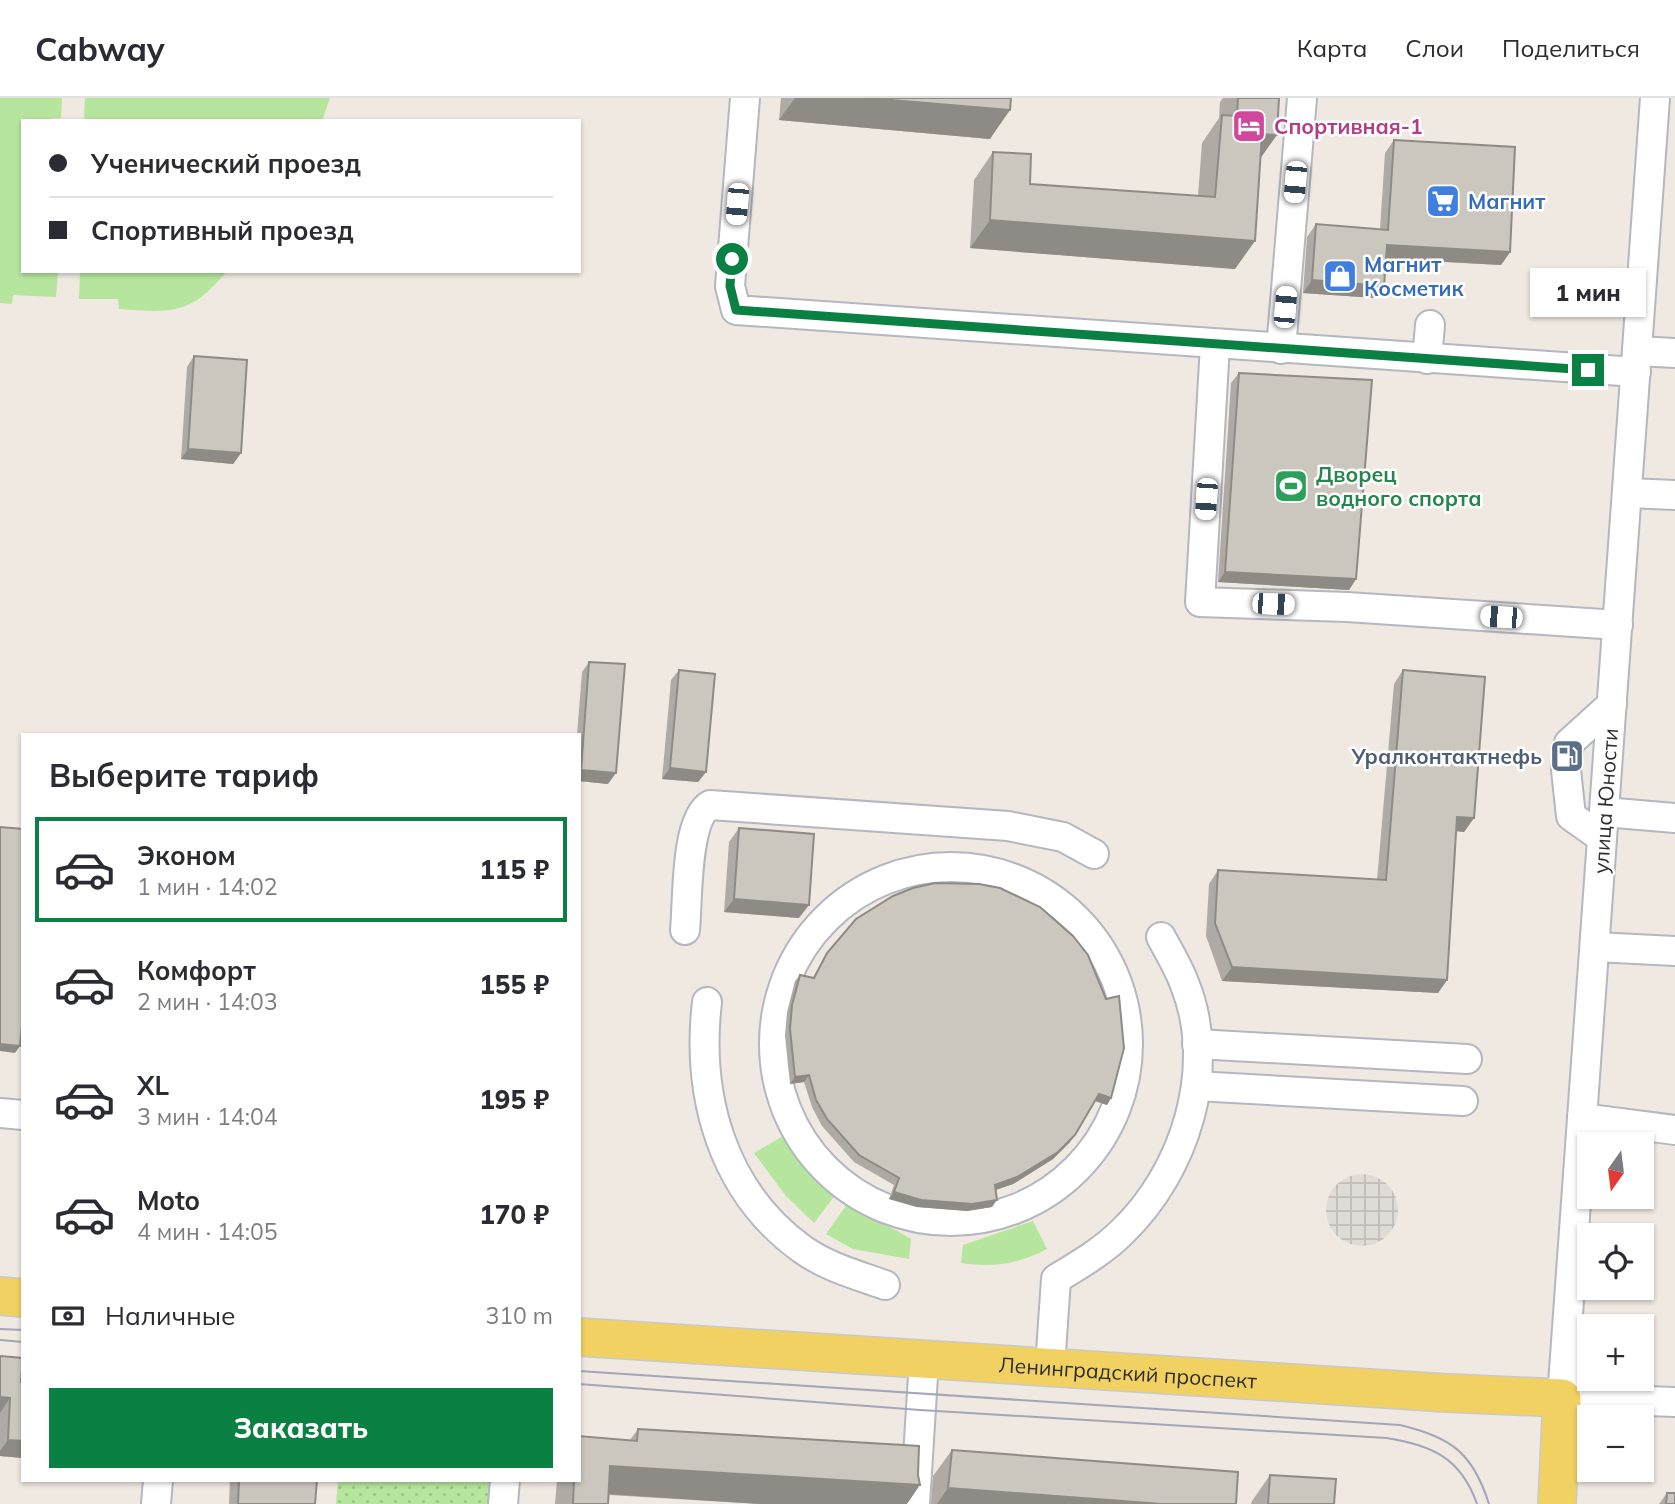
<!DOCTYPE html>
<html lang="ru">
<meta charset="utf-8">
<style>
:root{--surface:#fff;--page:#f7f7f7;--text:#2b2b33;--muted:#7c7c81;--line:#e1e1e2;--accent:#0b8043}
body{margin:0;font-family:Mulish,sans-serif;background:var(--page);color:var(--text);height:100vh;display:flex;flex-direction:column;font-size:26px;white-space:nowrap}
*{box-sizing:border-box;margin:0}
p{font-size:23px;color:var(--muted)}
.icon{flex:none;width:38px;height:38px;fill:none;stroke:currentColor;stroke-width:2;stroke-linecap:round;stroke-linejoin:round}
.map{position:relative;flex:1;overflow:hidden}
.details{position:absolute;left:21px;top:635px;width:560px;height:749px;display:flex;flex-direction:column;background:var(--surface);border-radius:0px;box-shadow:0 2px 5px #0004}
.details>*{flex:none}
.hud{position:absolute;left:21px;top:21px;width:560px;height:154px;border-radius:0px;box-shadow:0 2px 5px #0004;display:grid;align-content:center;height:154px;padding:0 28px;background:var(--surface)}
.needle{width:46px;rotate:194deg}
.fabs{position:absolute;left:1577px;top:1034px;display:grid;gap:14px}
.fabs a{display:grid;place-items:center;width:77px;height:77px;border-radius:0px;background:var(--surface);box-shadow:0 2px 5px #0004;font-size:35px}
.end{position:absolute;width:32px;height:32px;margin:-16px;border:9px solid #0b8043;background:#fff;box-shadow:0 0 0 4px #fff}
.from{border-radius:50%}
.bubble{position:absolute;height:49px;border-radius:0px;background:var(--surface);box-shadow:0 2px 5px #0004;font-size:23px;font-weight:800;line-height:49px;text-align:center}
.car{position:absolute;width:21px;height:42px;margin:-21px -10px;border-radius:9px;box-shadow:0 0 5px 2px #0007;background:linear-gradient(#fff 24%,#345 0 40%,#fff 0 76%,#345 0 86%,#fff 0)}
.hud b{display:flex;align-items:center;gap:24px;height:66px;font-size:26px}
.hud b+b{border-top:2px solid var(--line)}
.hud i{width:18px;height:18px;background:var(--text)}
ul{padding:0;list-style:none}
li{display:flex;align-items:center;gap:21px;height:105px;margin:0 14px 10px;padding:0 14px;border:4px solid transparent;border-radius:0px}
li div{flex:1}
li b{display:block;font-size:26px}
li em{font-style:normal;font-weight:800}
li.current{border-color:var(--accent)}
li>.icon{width:63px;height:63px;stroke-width:1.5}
h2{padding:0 28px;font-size:32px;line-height:84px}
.pay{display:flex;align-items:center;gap:18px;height:77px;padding:0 28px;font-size:26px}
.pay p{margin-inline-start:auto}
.primary-button{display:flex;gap:14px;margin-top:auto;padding:14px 28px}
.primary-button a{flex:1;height:80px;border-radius:0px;background:var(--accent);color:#fff;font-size:28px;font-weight:800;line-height:80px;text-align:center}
header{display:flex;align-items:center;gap:42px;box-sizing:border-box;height:98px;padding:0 35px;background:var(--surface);border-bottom:2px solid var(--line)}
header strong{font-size:33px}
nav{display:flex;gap:38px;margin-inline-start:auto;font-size:24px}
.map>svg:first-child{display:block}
</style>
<header>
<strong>Cabway</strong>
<nav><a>Карта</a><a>Слои</a><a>Поделиться</a></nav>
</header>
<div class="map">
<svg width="1675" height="1406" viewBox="0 0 1675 1406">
<defs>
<pattern id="park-dots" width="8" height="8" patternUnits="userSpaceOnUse" patternTransform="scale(1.75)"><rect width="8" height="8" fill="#b6e59e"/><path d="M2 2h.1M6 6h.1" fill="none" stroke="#9dc588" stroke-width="1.8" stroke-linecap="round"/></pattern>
<pattern id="plaza-grid" width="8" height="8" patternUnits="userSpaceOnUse" patternTransform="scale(1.75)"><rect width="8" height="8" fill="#dfdcd8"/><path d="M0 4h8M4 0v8" fill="none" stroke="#c0bdba"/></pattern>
</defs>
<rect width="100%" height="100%" fill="#efe9e1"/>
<g fill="#b6e59e">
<polygon points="0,0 62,0 61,20 23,23 23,173 58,175 56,199 13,197 12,206 0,205"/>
<polygon points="85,0 330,0 322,23 89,23 84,20"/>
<path d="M227,173C191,217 172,215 119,211L118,201H79L80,174Z"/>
<polygon points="785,1037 820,1082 836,1096 814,1125 786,1098 754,1055"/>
<polygon points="848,1105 911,1141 909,1161 853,1151 826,1136"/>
<path d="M1033,1123L1047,1151C1017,1166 995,1170 961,1165L963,1147Z"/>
</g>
<polygon fill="url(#park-dots)" points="338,1383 498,1383 496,1406 336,1406"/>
<circle fill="url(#plaza-grid)" cx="1362" cy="1112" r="36"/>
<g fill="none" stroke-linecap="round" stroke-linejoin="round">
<g stroke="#b4b7c1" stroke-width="32">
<g id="minor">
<polyline points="745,0 730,188 736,212 1636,274"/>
<polyline points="1655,0 1562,1300 1675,1304"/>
<polyline points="1215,247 1200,504 1347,509 1618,527"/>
<polyline points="1281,251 1302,0"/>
<polyline points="1637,253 1675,255"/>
<polyline points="1427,261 1430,227"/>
<polyline points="1628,395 1675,397"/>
<polyline points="1604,714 1675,720"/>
<polyline points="1602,740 1571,718 1566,672 1569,645 1612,606"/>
<circle cx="951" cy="946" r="177"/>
<path d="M685,832C688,802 685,722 710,707L1008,728L1063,739L1094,756"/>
<polyline points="1596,849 1675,853"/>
<path d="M707,904C696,998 722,1093 802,1151C827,1169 857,1177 885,1187"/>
<polyline points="1197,946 1467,961"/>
<polyline points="1196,988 1463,1003"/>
<polyline points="0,1015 23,1017"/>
<polyline points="1582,1020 1675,1032"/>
<path d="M1050,1269L1056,1181C1079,1167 1103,1153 1122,1134C1185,1074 1218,970 1185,887C1179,870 1169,854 1161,839"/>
<polyline points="156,1406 158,1382"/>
<polyline points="503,1406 505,1382"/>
<polyline points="915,1406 924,1262"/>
</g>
</g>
<g stroke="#c9c9c9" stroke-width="40">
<g id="major">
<polyline points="0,1198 23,1200"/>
<path id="s1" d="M579,1239L1447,1295L1562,1300L1557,1406"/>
</g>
</g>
<use href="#minor" stroke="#fff" stroke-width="28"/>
<use href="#major" stroke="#f2d163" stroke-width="37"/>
<g stroke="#a3a6b8" stroke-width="2">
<polyline points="0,1231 23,1232"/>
<polyline points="0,1242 23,1244"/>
<path d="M579,1273L1400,1327C1451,1339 1473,1355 1489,1406"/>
<path d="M579,1286L920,1312L1386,1340C1432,1347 1461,1360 1477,1406"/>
</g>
</g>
<g fill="#afaba4">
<polygon points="781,0 1011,0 990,41 779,22"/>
<polygon points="1223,0 1279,0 1260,61 1235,171 970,150 974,82 993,54 1030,86 1198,98 1202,45 1219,20 1220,4"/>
<polygon points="1394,42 1510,154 1501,167 1386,161 1375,200 1303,195 1307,139 1316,126 1380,131 1385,55"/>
<polygon points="194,258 241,355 233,366 181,361 187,269"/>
<polygon points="1239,275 1356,481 1349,492 1218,484 1231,285"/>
<polygon points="589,564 608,686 579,683 579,637 577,637 582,574"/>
<polygon points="679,572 706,674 698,684 662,681 671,582"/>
<polygon points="1403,572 1474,720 1464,734 1456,733 1447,882 1438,895 1222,883 1206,838 1209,786 1218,772 1377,782 1394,586"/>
<polygon points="739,730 799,820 724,814 729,744"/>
<polygon points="827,855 1111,1000 1107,1007 1095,1003 1070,1044 1053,1061 1013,1086 995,1092 992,1109 967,1113 917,1109 889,1101 894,1087 854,1064 822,1028 812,1009 804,984 790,986 785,938 787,914 795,883 800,877 813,880"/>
<polygon points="0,1258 21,1284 23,1360 0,1358"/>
<polygon points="638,1331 907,1406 760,1406 609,1397 608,1406 555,1406 557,1382 579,1382 630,1342"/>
<polygon points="952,1352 1236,1406 931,1406 933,1378"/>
<polygon points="1270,1377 1334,1406 1251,1406 1252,1403"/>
<polygon points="230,1382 317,1382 315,1406 229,1406"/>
<polygon points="1667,1395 1675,1406 1659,1406"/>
</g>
<g fill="#8e8b86">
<polygon points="795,0 867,0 1010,12 990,41 779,22"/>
<polygon points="1262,36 1277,37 1257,65"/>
<polygon points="990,122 1255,143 1235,171 970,150"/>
<polygon points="1387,147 1510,154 1501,167 1378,160"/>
<polygon points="1312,182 1384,188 1375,200 1303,195"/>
<polygon points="188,351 241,355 233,366 181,361"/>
<polygon points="1225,474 1356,481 1349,492 1218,484"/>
<polygon points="670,670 706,674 698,684 662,681"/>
<polygon points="581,672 616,675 608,686 579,683 579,674"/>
<polygon points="1457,719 1474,720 1464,734 1447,732"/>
<polygon points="734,801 809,807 799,820 724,814"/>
<polygon points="1232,869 1447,882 1438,895 1222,883"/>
<polygon points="0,946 20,948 15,955 0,953"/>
<polygon points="809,977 804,984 790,986 795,979"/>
<polygon points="1099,996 1111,1000 1107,1007 1095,1003"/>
<polygon points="1075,1037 1070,1044 1053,1061 1013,1086 990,1094 995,1087"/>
<polygon points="894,1094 997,1102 992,1109 967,1113 917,1109 889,1101"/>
<polygon points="0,1299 10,1300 0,1315"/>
<polygon points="8,1342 23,1343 23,1360 0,1358 0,1353"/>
<polygon points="610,1368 920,1387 907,1406 760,1406 591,1395"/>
<polygon points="948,1390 1162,1406 937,1406"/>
</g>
<g fill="#cbc7bf" stroke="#8e8b86" stroke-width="2">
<polygon points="867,0 1011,0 1010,12"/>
<polygon points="1238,0 1279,0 1277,37 1262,36 1255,143 990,122 993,54 1031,56 1030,86 1215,99 1222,17 1237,18"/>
<polygon points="1394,42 1515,49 1510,154 1387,147 1384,188 1312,182 1316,126 1388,132"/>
<polygon points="194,258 247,262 241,355 188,351"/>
<polygon points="1239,275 1372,282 1356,481 1225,474"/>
<polygon points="589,564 625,566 616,675 581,672"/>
<polygon points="679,572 715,576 706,674 670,670"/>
<polygon points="1403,572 1485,579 1474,720 1457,719 1447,882 1232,869 1215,825 1218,772 1386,782"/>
<polygon points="0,729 23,731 23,918 20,948 0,946"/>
<polygon points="739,730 814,736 809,807 734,801"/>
<polygon points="935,785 979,786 1000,790 1040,809 1073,838 1088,857 1106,901 1119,898 1124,950 1111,1000 1099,996 1075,1037 1058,1054 1017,1079 995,1087 997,1102 972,1106 921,1102 894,1094 899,1080 859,1057 827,1021 816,1002 809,977 795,979 790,931 792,907 800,877 814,880 827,855 856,821 893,798 913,790"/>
<polygon points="0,1258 23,1260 21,1284 23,1284 23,1343 8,1342 10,1300 0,1299"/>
<polygon points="638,1331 919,1348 918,1377 920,1387 610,1368 608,1406 573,1406 574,1382 579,1382 579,1338 637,1343"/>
<polygon points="952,1352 1238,1374 1236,1406 1162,1406 948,1390"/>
<polygon points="1270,1377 1336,1381 1334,1406 1268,1406"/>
<polygon points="239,1382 317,1382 315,1406 238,1406"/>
<polygon points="1667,1395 1675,1395 1675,1406 1666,1406"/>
</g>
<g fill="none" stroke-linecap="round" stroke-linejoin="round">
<polyline stroke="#0b8043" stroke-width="9" points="732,161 730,188 736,212 1588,272"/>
</g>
<defs>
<g id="hotel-square" transform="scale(1.75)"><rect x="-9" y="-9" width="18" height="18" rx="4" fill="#d1479c" stroke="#fff"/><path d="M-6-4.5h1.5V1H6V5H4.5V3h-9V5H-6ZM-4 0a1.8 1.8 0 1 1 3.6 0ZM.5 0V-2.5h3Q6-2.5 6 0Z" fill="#fff"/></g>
<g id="supermarket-square" transform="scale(1.75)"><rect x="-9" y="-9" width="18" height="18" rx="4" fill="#3f7fe0" stroke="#fff"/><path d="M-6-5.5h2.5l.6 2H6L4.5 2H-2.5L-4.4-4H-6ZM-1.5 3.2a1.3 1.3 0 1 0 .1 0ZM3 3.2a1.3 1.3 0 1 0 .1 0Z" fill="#fff"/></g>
<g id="shop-square" transform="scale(1.75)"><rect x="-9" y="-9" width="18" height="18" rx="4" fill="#3f7fe0" stroke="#fff"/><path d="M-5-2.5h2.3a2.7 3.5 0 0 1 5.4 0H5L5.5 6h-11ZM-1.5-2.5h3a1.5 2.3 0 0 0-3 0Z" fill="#fff"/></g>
<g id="stadium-square" transform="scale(1.75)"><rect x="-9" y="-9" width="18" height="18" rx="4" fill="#2e9e5b" stroke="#fff"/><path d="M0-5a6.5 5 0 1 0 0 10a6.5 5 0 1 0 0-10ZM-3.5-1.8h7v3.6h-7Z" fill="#fff"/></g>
<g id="fuel-square" transform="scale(1.75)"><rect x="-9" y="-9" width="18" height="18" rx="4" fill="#5c6f8a" stroke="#fff"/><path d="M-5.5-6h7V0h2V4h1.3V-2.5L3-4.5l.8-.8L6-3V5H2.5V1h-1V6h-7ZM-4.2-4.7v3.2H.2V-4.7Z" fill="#fff"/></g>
</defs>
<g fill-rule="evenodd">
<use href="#hotel-square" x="1249" y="28"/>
<use href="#supermarket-square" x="1443" y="103"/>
<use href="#shop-square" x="1340" y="178"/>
<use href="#stadium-square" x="1291" y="388"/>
<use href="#fuel-square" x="1567" y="658"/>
</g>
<g text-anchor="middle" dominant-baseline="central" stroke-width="5" stroke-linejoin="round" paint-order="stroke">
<g font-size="21" font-weight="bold" fill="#b23c85" stroke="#fff" text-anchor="start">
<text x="1274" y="28">Спортивная-1</text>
</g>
<g font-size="21" font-weight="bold" fill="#366cbe" stroke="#fff" text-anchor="start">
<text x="1468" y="103">Магнит</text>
<text x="1364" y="166">Магнит<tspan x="1364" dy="24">Косметик</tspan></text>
</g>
<g font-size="21" font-weight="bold" fill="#27864d" stroke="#fff" text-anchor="start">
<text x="1316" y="376">Дворец<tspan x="1316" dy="24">водного спорта</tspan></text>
</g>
<g font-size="21" font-weight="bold" fill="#4e5e75" stroke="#fff" text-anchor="end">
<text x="1542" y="658">Уралконтактнефь</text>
</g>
<g font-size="21" fill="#2e2e2e" stroke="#fff">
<text transform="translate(1605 703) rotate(-86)">улица Юности</text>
<text stroke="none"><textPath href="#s1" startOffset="550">Ленинградский проспект</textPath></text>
</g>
</g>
</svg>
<div class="fabs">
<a><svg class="needle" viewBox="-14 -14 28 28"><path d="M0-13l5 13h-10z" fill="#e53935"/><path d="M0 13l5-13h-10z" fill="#7c7c81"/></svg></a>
<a><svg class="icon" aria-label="locate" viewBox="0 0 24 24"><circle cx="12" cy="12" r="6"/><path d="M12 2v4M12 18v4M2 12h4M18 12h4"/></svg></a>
<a>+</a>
<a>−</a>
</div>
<i class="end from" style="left:732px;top:161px"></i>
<i class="end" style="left:1588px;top:272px"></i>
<div class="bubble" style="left:1530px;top:170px;width:116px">1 мин</div>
<i class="car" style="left:1295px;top:84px;rotate:185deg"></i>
<i class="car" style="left:737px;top:106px;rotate:185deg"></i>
<i class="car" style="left:1285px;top:209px;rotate:5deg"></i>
<i class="car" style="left:1206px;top:401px;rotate:184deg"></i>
<i class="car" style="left:1273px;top:506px;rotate:92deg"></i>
<i class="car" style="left:1501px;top:519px;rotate:274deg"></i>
<div class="hud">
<b><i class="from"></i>Ученический проезд</b>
<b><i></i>Спортивный проезд</b>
</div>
<section class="details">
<h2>Выберите тариф</h2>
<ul>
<li class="current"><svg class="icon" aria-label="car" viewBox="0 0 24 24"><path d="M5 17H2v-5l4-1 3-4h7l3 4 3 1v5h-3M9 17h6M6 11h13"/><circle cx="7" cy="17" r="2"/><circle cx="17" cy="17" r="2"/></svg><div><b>Эконом</b><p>1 мин · 14:02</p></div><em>115 ₽</em></li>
<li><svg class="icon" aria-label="car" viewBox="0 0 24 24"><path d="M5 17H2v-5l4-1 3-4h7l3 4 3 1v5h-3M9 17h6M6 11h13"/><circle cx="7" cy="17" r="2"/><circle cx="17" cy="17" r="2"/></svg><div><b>Комфорт</b><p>2 мин · 14:03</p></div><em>155 ₽</em></li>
<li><svg class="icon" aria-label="car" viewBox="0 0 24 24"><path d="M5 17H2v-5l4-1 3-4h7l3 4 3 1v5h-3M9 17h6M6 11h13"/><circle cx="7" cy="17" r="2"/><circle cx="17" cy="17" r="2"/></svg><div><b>XL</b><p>3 мин · 14:04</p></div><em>195 ₽</em></li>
<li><svg class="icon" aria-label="car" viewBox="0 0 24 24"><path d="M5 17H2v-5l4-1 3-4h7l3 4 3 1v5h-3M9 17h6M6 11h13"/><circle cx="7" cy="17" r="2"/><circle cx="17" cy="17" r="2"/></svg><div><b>Moto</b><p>4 мин · 14:05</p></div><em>170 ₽</em></li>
</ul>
<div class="pay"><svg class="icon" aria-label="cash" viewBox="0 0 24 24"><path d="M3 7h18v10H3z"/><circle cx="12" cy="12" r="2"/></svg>Наличные<p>310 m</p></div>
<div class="primary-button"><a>Заказать</a></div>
</section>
</div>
